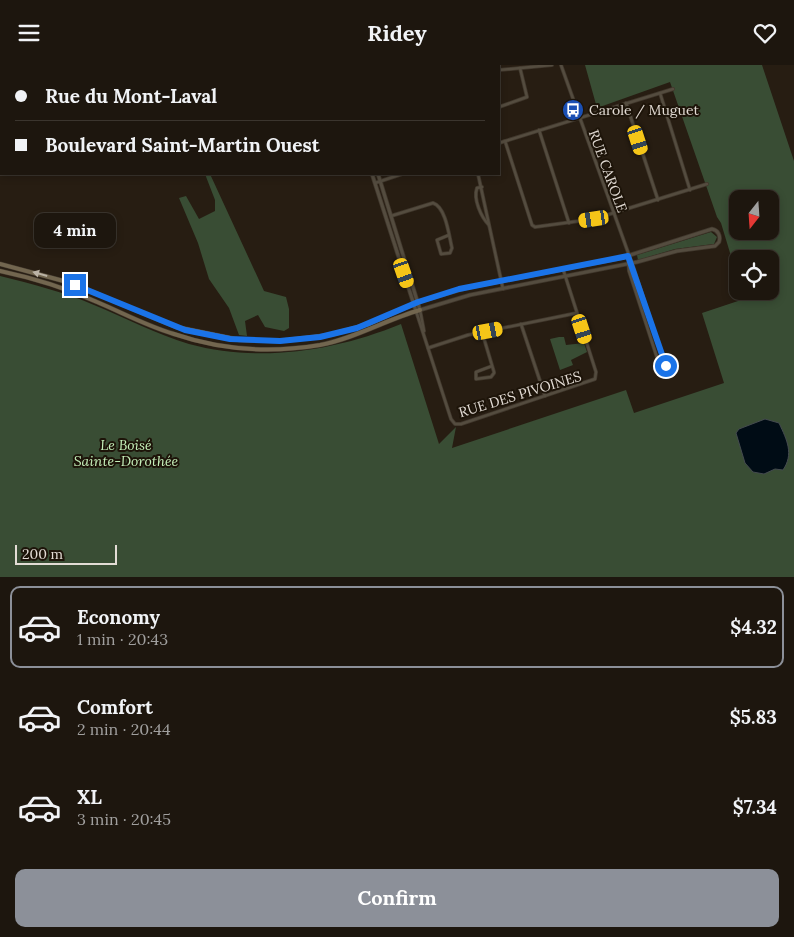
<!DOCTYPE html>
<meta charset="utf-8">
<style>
:root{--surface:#1d160e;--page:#2a231c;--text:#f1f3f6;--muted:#a09f9e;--line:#3b352e;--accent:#8c9099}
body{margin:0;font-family:Lora,serif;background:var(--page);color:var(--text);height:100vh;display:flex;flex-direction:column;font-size:19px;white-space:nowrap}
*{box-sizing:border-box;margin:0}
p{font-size:16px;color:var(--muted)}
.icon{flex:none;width:28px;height:28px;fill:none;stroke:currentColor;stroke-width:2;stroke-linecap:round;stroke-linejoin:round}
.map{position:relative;height:512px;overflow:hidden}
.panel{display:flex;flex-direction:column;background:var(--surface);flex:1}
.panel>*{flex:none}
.top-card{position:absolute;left:0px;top:0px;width:500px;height:110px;box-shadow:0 2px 8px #0003,0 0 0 1px var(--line);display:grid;align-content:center;height:110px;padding:0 15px;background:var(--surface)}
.needle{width:32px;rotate:197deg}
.controls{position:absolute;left:729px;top:125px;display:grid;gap:10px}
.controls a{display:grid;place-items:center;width:50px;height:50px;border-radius:10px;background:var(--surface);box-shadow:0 2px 8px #0003,0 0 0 1px var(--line);font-size:25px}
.scale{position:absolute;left:15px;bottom:12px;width:102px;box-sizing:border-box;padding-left:5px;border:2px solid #e3dcd5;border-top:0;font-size:14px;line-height:18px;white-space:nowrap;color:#e3dcd5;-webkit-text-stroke:4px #1d1409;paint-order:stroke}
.end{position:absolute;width:22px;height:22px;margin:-11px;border:6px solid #1a73e8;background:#fff;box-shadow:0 0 0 2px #fff}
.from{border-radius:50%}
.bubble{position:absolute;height:35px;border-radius:10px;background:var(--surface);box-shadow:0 2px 8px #0003,0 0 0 1px var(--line);font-size:16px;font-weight:700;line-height:35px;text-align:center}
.car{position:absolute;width:15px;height:30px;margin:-15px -8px;border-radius:6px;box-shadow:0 0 4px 1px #0007;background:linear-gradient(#f5c518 24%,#345 0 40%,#f5c518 0 76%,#345 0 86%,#f5c518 0)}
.top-card b{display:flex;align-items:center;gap:18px;height:48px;font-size:19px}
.top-card b+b{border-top:1px solid var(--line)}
.top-card i{width:12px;height:12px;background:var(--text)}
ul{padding:9px 0 0;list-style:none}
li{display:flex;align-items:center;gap:15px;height:82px;margin:0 10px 8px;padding:0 5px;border:2px solid transparent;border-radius:10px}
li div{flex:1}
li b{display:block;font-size:19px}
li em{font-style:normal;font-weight:700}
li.on{border-color:var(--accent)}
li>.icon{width:45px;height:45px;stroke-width:1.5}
.action{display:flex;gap:10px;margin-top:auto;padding:10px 15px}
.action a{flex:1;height:58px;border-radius:10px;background:var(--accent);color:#fff;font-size:20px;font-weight:700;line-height:58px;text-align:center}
header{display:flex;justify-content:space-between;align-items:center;height:65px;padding:0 15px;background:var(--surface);font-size:22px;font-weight:700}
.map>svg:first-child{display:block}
</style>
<header><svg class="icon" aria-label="menu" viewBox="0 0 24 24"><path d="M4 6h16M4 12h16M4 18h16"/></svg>Ridey<svg class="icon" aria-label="heart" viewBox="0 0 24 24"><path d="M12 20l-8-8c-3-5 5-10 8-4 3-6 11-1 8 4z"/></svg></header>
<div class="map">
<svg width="794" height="512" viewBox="0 0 794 512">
<rect width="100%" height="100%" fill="#271d12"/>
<g fill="#394d34" fill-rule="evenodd">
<path d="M585,0H762L794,96V512H0V211C32,219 64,227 94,240C126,253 156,269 189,279C260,298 335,286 401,259L439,379L456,362L452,383L626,325L634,348L724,318L702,248L744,234L742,226H770V194H738L737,211L721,158L717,152L670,17L597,43ZM738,134H770V166H738Z"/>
<polygon points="205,109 210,109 264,226 286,232 289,244 289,263 284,266 265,262 258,250 245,256 247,271 239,270 229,243 209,214 198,178 179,133 186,131 199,154 215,146 215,135"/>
<polygon points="711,167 717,172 714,179 675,184 638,195 637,190"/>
<polygon points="559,272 564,272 566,280 584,278 587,287 571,295 573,300 560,305 550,274"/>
</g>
<path fill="#000c15" stroke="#444a4f" d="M765,354L779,358C787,375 794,389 783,405L775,404L764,409L753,407L745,398L736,368L739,364Z"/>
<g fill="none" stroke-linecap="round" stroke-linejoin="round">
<g stroke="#41382d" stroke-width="4">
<g id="minor">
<polyline points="301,0 301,1"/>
<polyline points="561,0 634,204 667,306 662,308 629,206 628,191"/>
<polyline points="499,5 552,0"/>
<polyline points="660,28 690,125"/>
<polyline points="626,38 658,135"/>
<polyline points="499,42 527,32 520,3"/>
<polyline points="539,65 569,158"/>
<polyline points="505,76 532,160 535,162 594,154 707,119"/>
<polyline points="499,78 673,24"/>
<polyline points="478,109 503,224"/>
<polyline points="375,118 402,109"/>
<path d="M482,122L477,123C473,134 481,152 489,160"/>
<path d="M391,151L433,138C446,142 449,171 452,183L450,188L441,189L437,175L449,170"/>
<polyline points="420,245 424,266"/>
<polyline points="416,246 451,354 455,359 461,359 595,314 596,307 563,204"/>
<polyline points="521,259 545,331"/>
<polyline points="482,267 494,307 494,308 491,312 476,314 476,307 492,301"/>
<polyline points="428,283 468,270 577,248"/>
</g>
</g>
<g stroke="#41382d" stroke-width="4.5">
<g id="tertiary">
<polyline points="338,0 338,1"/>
<polyline points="344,0 344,1"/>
<polyline points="372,109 416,246"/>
<path d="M378,109L420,245L470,230L637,197L677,186L715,181L719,177C721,171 718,165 712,164L621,193L466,223L418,237"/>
</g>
</g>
<g stroke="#41382d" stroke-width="5">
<g id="secondary">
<polyline points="0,199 71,218 176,262 240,275 280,276 330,270 369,259 418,237"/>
<path d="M0,206C33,213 66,223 97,237C123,248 147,261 174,269C221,285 272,288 320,280C356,273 385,255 420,245"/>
</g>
</g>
<use href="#minor" stroke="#544c3f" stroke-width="2.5"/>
<use href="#tertiary" stroke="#544c3f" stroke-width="3"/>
<use href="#secondary" stroke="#72664f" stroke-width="4"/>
</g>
<defs><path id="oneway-solid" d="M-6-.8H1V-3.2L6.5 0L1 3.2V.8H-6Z" transform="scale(1.25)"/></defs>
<use fill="#bbb3a6" href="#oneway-solid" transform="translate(40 209) rotate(-164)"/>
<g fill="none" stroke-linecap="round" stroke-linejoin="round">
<polyline stroke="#1a73e8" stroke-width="6" points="75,220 185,265 230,274 280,276 320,272 357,263 418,237 459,224 628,191 666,301"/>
</g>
<defs>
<g id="bus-disc" transform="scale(1.125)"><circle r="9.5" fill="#1a4fb4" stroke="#1d1409"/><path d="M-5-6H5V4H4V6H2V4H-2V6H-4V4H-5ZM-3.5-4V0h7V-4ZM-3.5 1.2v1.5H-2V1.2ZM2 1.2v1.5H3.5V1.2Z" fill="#fff"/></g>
</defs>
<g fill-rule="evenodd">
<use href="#bus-disc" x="573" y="45"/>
</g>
<g text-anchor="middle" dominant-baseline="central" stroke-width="4" stroke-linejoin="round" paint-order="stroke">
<g font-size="14" fill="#e3dcd5" stroke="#1d1409" text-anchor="start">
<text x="589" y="45">Carole / Muguet</text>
</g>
<g font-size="14" fill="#e3dcd5" stroke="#1d1409">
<text transform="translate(608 106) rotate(70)">RUE CAROLE</text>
<text transform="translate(520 329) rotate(-17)">RUE DES PIVOINES</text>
</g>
<g font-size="14" font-style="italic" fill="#c5f0ba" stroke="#1d1409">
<text x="126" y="380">Le Boisé<tspan x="126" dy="16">Sainte-Dorothée</tspan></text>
</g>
</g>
</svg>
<div class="controls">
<a><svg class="needle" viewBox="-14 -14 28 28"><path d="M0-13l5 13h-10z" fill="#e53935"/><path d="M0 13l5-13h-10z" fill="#a09f9e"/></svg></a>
<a><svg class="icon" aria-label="locate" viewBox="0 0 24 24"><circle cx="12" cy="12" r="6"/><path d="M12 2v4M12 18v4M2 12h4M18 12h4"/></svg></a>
</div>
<div class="scale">200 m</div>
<i class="end from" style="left:666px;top:301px"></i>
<i class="end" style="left:75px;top:220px"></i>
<div class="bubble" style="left:34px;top:148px;width:82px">4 min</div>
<i class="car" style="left:638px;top:75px;rotate:162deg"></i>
<i class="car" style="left:594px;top:154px;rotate:261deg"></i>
<i class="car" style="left:404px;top:208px;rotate:161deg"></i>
<i class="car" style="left:582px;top:264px;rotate:162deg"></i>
<i class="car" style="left:488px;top:266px;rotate:79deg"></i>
<div class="top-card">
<b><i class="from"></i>Rue du Mont-Laval</b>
<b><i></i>Boulevard Saint-Martin Ouest</b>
</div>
</div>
<section class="panel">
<ul>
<li class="on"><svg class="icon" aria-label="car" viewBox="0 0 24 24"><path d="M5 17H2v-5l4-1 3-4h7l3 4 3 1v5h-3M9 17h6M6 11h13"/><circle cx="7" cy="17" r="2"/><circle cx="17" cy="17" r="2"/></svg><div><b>Economy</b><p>1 min · 20:43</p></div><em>$4.32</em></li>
<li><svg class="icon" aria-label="car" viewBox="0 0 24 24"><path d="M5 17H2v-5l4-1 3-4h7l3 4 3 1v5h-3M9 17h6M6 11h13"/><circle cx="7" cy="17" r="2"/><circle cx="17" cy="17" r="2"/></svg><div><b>Comfort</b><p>2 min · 20:44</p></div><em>$5.83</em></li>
<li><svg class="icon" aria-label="car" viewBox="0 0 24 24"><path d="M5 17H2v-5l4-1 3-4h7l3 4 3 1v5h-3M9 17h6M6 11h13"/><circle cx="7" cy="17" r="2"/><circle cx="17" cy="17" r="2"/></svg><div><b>XL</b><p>3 min · 20:45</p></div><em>$7.34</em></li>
</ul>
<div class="action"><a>Confirm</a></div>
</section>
